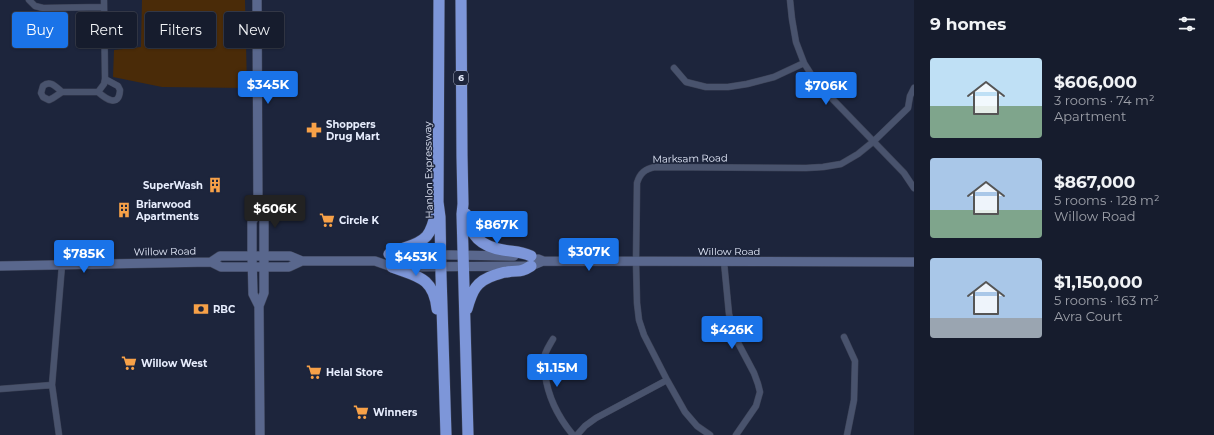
<!DOCTYPE html>
<meta charset="utf-8">
<style>
:root{--surface:#161c2d;--page:#232939;--text:#f1f3f6;--muted:#9ea1aa;--line:#353a49;--accent:#1a73e8}
body{margin:0;font-family:Montserrat,sans-serif;background:var(--page);color:var(--text);height:100vh;display:flex;flex-direction:column;font-size:15px;white-space:nowrap}
*{box-sizing:border-box;margin:0}
p{font-size:13px;color:var(--muted)}
.icon{flex:none;width:22px;height:22px;fill:none;stroke:currentColor;stroke-width:2;stroke-linecap:round;stroke-linejoin:round}
.map{position:relative;flex:1;overflow:hidden}
.side{display:flex;flex-direction:column;background:var(--surface);width:300px}
.side>*{flex:none}
.banner{position:absolute;left:12px;top:12px;width:380px;height:36px;display:flex;gap:8px}
.price{position:absolute;translate:-50% -34px;padding:0 9px;border-radius:4px;background:var(--accent);color:#fff;font-size:13px;line-height:26px;filter:drop-shadow(0 1px 2px #0008)}
.price::after{content:'';position:absolute;left:50%;top:24px;width:12px;height:9px;margin-left:-6px;background:inherit;clip-path:polygon(0 0,100% 0,50% 100%)}
.price.active{background:#222;color:#fff}
ul{padding:0;list-style:none}
li{display:flex;align-items:center;gap:12px;height:100px;padding:0 16px}
li span{display:grid;place-items:center;flex:none;width:112px;height:80px;border-radius:4px;color:#555}
li>.icon{margin-inline-start:auto}
span .icon{width:48px;height:48px;fill:#fffc;stroke-width:1}
li b{font-size:17px}
h2{display:flex;justify-content:space-between;align-items:center;height:48px;padding:0 16px;font-size:17px}
.chip{padding:0 14px;border-radius:4px;background:var(--surface);box-shadow:0 1px 3px #0004,0 0 0 1px var(--line);font-size:14px;line-height:36px}
.chip.active{background:var(--accent);color:#fff}
main{display:flex;flex:1;min-height:0}
.map>svg:first-child{display:block}
</style>
<main>
<div class="map">
<svg width="914" height="435" viewBox="0 0 914 435">
<rect width="100%" height="100%" fill="#1d253c"/>
<path fill="#4a2b08" d="M142,0h103l2,88 -85,-1 -49,-10 1,-27 27,-3z"/>
<g fill="none" stroke-linecap="round" stroke-linejoin="round">
<g stroke="#3d4357" stroke-width="7">
<path id="street" d="M29,0l6,6 8,2 61,-1
M790,0l2,19 4,23 8,21 12,19 88,91 10,15
M674,68l12,14 20,5h22l19,-3 27,-7 30,-14
M62,92c-7,-6 -12,-12 -19,-6l-2,7 2,4 6,3 4,-2 9,-6h36l6,-8 1,-5 -1,-79
M98,92c8,7 21,16 22,-2l-2,-4 -13,-7
M724,262l5,52 7,25 18,34 4,11 2,8 -4,14 -20,29
M844,337l11,24 -1,39 -7,35
M553,339c-4,7 -9,14 -10,23 0,4 1,8 2,12 3,23 13,43 28,61
M0,389l52,-4
M59,435l-7,-50 10,-120
M577,435l8,-9 11,-8 71,-38
M710,435l-13,-9 -12,-14 -18,-32 -23,-45 -5,-15 -2,-17 -1,-41 1,-79c3,-10 8,-14 18,-16l151,1 17,-1 18,-3 17,-10 16,-13 34,-33 2,-12 4,-8"/>
</g>
<g stroke="#3d4357" stroke-width="10">
<path id="secondary" d="M257,0l1,210 -6,12v34l1,38 6,12
M258,210l6,10v73l-5,13 1,129
M393,254l121,2
M538,259l5,2 371,1
M211,262l9,-6h70l12,5
M0,266l211,-4 10,5h68l13,-6h73l17,6 139,-1 12,-5"/>
</g>
<g stroke="#3d4357" stroke-width="12">
<path id="highway" d="M439,0l-1,202 2,15 1,58 5,160
M461,0l1,156 1,48 -1,10 6,221
M466,214c5,22 14,32 37,36 12,2 17,1 28,6
M389,254c5,-4 10,-4 15,-6 23,-7 27,-13 32,-36
M392,267c24,9 42,10 45,42
M467,309c5,-18 9,-28 28,-34 4,-1 8,-3 12,-3 12,-2 13,1 24,-6"/>
</g>
<use href="#street" stroke="#49536d" stroke-width="6"/>
<use href="#secondary" stroke="#59678d" stroke-width="9"/>
<use href="#highway" stroke="#7d96d9" stroke-width="11"/>
</g>
<defs>
<g id="pharmacy-bare" transform="scale(1.2)"><path d="M-2-6h4v4h4v4h-4v4h-4v-4h-4v-4h4Z" fill="#f7a148" stroke="#1d253c" stroke-width="2.5" paint-order="stroke"/></g>
<g id="building-bare" transform="scale(1.2)"><path d="M-4-6H4V6H1V3H-1V6H-4ZM-2.5-4.3h1.7v1.8h-1.7ZM.8-4.3h1.7v1.8H.8ZM-2.5-1h1.7V.8h-1.7ZM.8-1h1.7V.8H.8Z" fill="#f7a148" stroke="#1d253c" stroke-width="2.5" paint-order="stroke"/></g>
<g id="supermarket-bare" transform="scale(1.2)"><path d="M-6-5.5h2.5l.6 2H6L4.5 2H-2.5L-4.4-4H-6ZM-1.5 3.2a1.3 1.3 0 1 0 .1 0ZM3 3.2a1.3 1.3 0 1 0 .1 0Z" fill="#f7a148" stroke="#1d253c" stroke-width="2.5" paint-order="stroke"/></g>
<g id="bank-bare" transform="scale(1.2)"><path d="M-6-4H6V4H-6ZM0-2.3a2.3 2.3 0 1 0 0 4.6a2.3 2.3 0 1 0 0-4.6Z" fill="#f7a148" stroke="#1d253c" stroke-width="2.5" paint-order="stroke"/></g>
</defs>
<g fill-rule="evenodd">
<use href="#pharmacy-bare" x="314" y="130"/>
<use href="#building-bare" x="215" y="185"/>
<use href="#building-bare" x="124" y="210"/>
<use href="#supermarket-bare" x="327" y="220"/>
<use href="#bank-bare" x="201" y="309"/>
<use href="#supermarket-bare" x="129" y="363"/>
<use href="#supermarket-bare" x="314" y="372"/>
<use href="#supermarket-bare" x="361" y="412"/>
</g>
<g text-anchor="middle" stroke-width="3" stroke-linejoin="round" paint-order="stroke">
<rect fill="#1d253c" stroke="#aab1c3" stroke-width="1" x="454" y="71" width="14" height="14" rx="3"/>
<g font-size="9" font-weight="bold" fill="#e7edfd">
<text x="461" y="81">6</text>
</g>
<g font-size="10" font-weight="bold" fill="#e7edfd" stroke="#1d253c" text-anchor="start">
<text x="326" y="128">Shoppers<tspan x="326" dy="12">Drug Mart</tspan></text>
<text x="203" y="189" text-anchor="end">SuperWash</text>
<text x="136" y="208">Briarwood<tspan x="136" dy="12">Apartments</tspan></text>
<text x="339" y="224">Circle K</text>
<text x="213" y="313">RBC</text>
<text x="141" y="367">Willow West</text>
<text x="326" y="376">Helal Store</text>
<text x="373" y="416">Winners</text>
</g>
<g font-size="10" fill="#e7edfd" stroke="#1d253c">
<text transform="translate(690 158) rotate(-1)" y="4">Marksam Road</text>
<text transform="translate(428 170) rotate(-91)" y="4">Hanlon Expressway</text>
<text transform="translate(165 251) rotate(-1)" y="4">Willow Road</text>
<text x="729" y="255">Willow Road</text>
</g>
</g>
</svg>
<b class="price" style="left:268px;top:105px">$345K</b>
<b class="price" style="left:826px;top:106px">$706K</b>
<b class="price active" style="left:275px;top:229px">$606K</b>
<b class="price" style="left:497px;top:245px">$867K</b>
<b class="price" style="left:589px;top:272px">$307K</b>
<b class="price" style="left:84px;top:274px">$785K</b>
<b class="price" style="left:416px;top:277px">$453K</b>
<b class="price" style="left:732px;top:350px">$426K</b>
<b class="price" style="left:557px;top:388px">$1.15M</b>
<div class="banner">
<a class="chip active">Buy</a>
<a class="chip">Rent</a>
<a class="chip">Filters</a>
<a class="chip">New</a>
</div>
</div>
<section class="side">
<h2>9 homes<svg class="icon" aria-label="filters" viewBox="0 0 24 24"><path d="M4 7h16M4 17h16"/><circle cx="9" cy="7" r="2"/><circle cx="15" cy="17" r="2"/></svg></h2>
<ul>
<li><span style="background:linear-gradient(#bfe0f5 60%,#7fa58c 0)"><svg class="icon" aria-label="home" viewBox="0 0 24 24"><path d="M3 11l9-7 9 7M6 9v11h12V9"/></svg></span><div><b>$606,000</b><p>3 rooms · 74 m²</p><p>Apartment</p></div></li>
<li><span style="background:linear-gradient(#a9c7e8 65%,#7fa58c 0)"><svg class="icon" aria-label="home" viewBox="0 0 24 24"><path d="M3 11l9-7 9 7M6 9v11h12V9"/></svg></span><div><b>$867,000</b><p>5 rooms · 128 m²</p><p>Willow Road</p></div></li>
<li><span style="background:linear-gradient(#a9c7e8 75%,#9aa5b1 0)"><svg class="icon" aria-label="home" viewBox="0 0 24 24"><path d="M3 11l9-7 9 7M6 9v11h12V9"/></svg></span><div><b>$1,150,000</b><p>5 rooms · 163 m²</p><p>Avra Court</p></div></li>
</ul>
</section>
</main>
